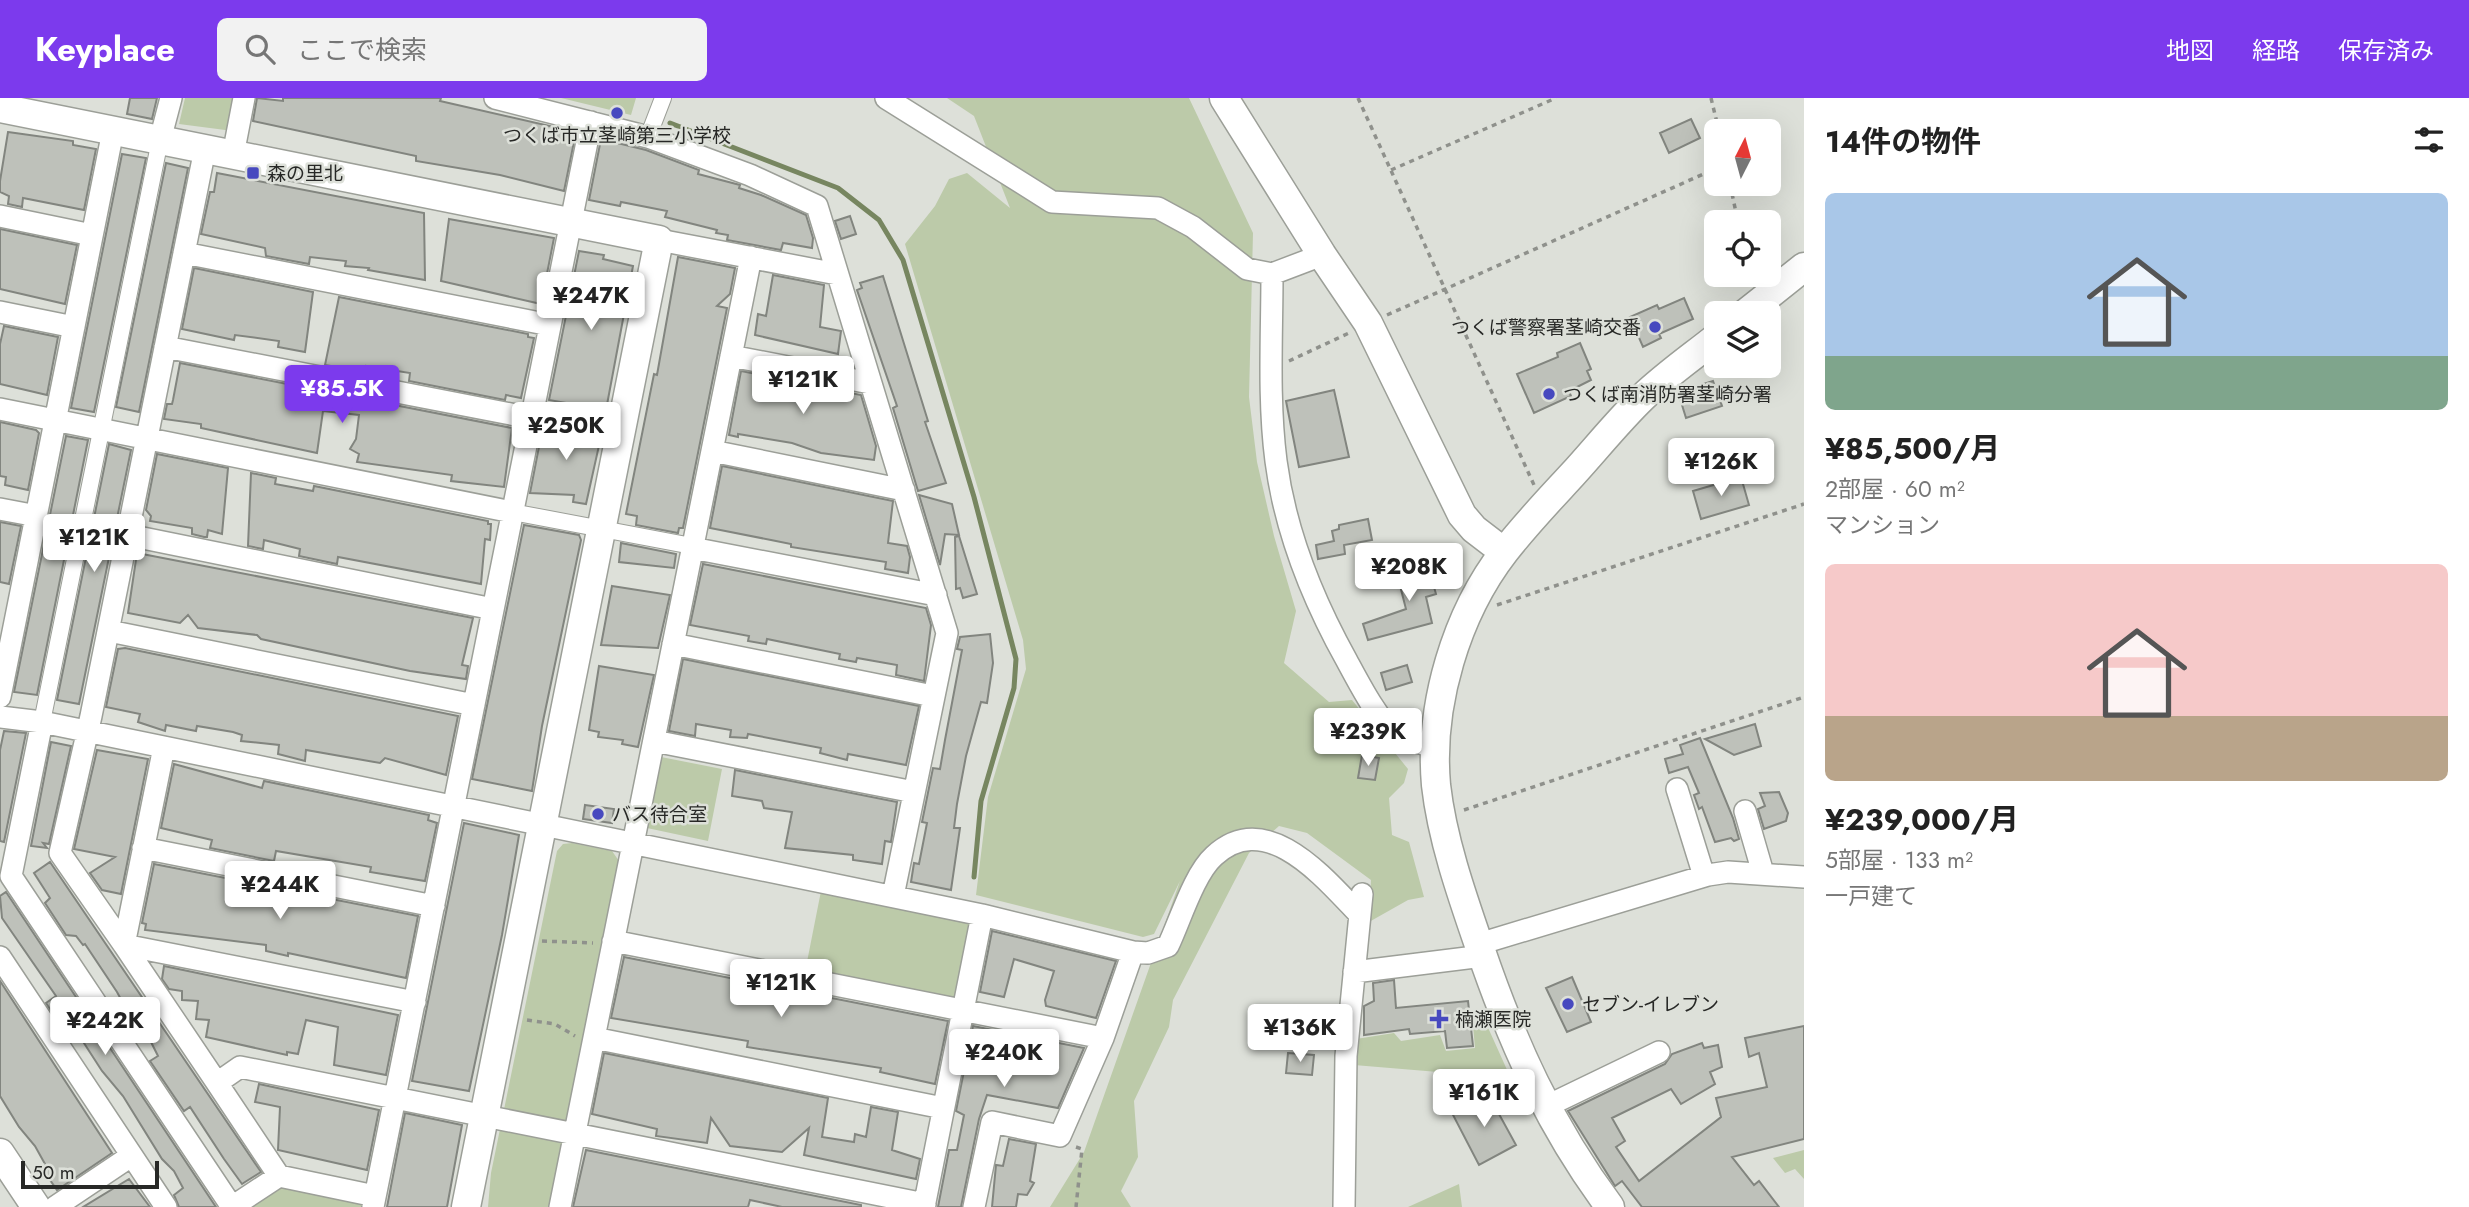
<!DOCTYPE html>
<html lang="ja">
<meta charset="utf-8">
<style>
:root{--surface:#fff;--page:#f2f2f2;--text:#222;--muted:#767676;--accent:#7c3aed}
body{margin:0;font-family:Jost,"Noto Sans JP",sans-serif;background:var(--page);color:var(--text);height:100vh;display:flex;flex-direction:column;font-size:26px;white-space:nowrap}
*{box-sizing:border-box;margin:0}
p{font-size:23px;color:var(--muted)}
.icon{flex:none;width:38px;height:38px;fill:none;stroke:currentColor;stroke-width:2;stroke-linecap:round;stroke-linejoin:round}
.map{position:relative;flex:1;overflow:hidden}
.sheet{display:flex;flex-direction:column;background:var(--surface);width:665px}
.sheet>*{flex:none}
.needle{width:46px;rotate:6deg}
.buttons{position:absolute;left:1704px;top:21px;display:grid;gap:14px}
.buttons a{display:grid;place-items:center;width:77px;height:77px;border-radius:10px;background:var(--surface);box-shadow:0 7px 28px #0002;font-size:35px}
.scale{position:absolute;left:21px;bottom:18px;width:138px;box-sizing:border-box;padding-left:7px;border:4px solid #272826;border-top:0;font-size:19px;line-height:24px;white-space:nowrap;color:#272826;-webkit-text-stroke:5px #dde0d9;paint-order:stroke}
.price{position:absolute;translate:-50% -60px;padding:0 16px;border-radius:7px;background:#fff;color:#222;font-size:23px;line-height:46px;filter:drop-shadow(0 2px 4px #0008)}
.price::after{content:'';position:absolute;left:50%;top:42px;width:21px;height:16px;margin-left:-10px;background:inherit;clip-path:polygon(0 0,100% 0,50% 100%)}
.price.current{background:var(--accent);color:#fff}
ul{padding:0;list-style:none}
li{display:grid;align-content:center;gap:14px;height:371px;padding:0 21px}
li span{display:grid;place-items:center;height:217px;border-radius:10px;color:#555}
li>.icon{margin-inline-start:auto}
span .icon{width:126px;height:126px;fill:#fffc;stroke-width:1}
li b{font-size:30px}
h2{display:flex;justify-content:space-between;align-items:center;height:84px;padding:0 21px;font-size:30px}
header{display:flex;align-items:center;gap:42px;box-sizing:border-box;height:98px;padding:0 35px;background:var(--accent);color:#fff}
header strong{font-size:33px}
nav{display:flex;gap:38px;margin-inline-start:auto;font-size:24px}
.search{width:490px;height:63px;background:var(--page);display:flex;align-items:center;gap:18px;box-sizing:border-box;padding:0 24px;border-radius:10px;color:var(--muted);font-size:26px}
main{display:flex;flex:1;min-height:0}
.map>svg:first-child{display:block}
</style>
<header>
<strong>Keyplace</strong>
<div class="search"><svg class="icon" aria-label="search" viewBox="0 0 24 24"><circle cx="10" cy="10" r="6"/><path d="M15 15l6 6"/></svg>ここで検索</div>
<nav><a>地図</a><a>経路</a><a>保存済み</a></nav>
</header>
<main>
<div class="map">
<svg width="1804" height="1109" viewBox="0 0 1804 1109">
<rect width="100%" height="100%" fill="#dde0d9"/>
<path fill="#bccaa9" d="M185,0h54l-6,33 -54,-7z
M561,0h75l-5,17z
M947,0h242l64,135 -4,164 8,65 17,74 22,75 -12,52 45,39 23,-2 56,69 -4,14 -15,15 3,37 17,7 15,55 -16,3 -39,22 2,-42 -64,-47 -28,-7 -30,27 -76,147 -4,27 -35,74 4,56 -17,34 10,16h-81l34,-55 96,-271 -26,53 -11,3 -167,-42 12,-98 38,-128 -3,-29 -118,-396 30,-38 14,-27 18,-6 43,35 -36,-92z
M661,659l61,12 -14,72 -61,-13z
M572,745l40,8 7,10 -69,346h-62l3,-34 66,-322 6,-7z
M821,793l146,30 5,7 -14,69 -6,4 -147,-29z
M1481,914l27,60 -10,5 -144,-12 2,-26 38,-6 7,8 39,-6 6,16 29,-3 -3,-34z
M1804,1052v29l-9,-10 -10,4 -12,-15z
M276,1086l84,18 3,5h-121z
M1459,1086l3,23h-54z"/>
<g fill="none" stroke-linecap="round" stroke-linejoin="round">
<path stroke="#778660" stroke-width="5" d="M670,25l168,65 41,32 24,40 71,237 42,162 -2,29 -33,113 -7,76"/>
</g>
<path fill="#bec1ba" stroke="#82857f" stroke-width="2" d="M130,0h27l-5,21 -25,-5z
M257,0l26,3v-3h158l-1,3 136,31 -12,59 -64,-16 -84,-14v-5l-163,-35z
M1691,21l9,19 -31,15 -9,-20z
M8,34l65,9v4l23,4 -12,61 -61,-12 -1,9 -14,-3 1,-8 -9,-4v-11z
M601,41l45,11 53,20 -1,4 42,11 -1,3 22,7 45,20 7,23 -1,10 -29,-5 -2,7 -54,-10 1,-5 -12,-2 1,-3 -52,-13 2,-6 -46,-9 -1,4 -31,-6z
M122,56l24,4 -52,254 -23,-4z
M166,65l22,5 -49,244 -23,-5z
M217,75l207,40 1,67 -57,-10 1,-2 -24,-2 1,-5 -36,-4 -1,7 -43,-8 -1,-8 -64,-14 9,-42h4z
M850,118l6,18 -15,5 -6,-18z
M449,121l105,19 -13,66 -100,-23z
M0,131l77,16 -12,59 -65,-15z
M579,153l25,4 -1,4 30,7 -27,144 -57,-10z
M678,159l57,11 -5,26 -13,12 10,2 -44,220h-4l-1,5 -42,-8 1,-9 -11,-2 28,-140 3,1z
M194,170l119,24 -8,60 -27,-5 1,-6 -44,-6 -1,5 -52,-11z
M773,177l51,10 -4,42 21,4 -3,23 -83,-19 3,-21 8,2z
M883,178l45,145 -3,1 21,61 -28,8 -25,-83 4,-2 -40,-116 5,-2 -2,-5z
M339,199l189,37v3l6,1 -13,60 -15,-3 -1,5 -96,-19 1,-8 -44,-7 -1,6 -40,-7z
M1684,200l9,21 -34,15 2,4 -18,9 -13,-30 27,-12 2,4z
M4,228l54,11 -11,58 -47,-11v-40z
M1580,245l11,26 -4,2 4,9 -22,11 2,5 -37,17 -17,-39 41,-17 -1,-4z
M180,265l332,65 -8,59 -53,-6 1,-6 -95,-13 2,-8 -9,-5 6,-10 3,-24 -36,-4 -6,42 -116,-25v-4l-37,-5 3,-15h5l1,-4z
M741,273l120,24 15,51 -2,14 -53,-7 -29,-10 -54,-9v3l-9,-2z
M1713,283l9,25 -36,12 -8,-26z
M1334,292l15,67 -50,10 -13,-66z
M0,324l36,8 3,3 -11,57 -23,-5 1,-8 -6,-1z
M543,328l59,6 -16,72 -13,-2 1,-7 -44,-2z
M66,338l22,4 -51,255 -23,-3z
M109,346l22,6 -52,254 -22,-4z
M157,356l71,14 -6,66 -14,-4 -1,7h-3l-12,-3v-6l-42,-7 1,-5 -5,-6z
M722,368l171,35 -5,42 19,3 3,11 -2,16 -23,-4 1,-7 -95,-15v-3l-20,-4 -61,-12z
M251,375l25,5 -1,6 38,7 1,-5 174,35v3h3l-1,16 -5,-1 -4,45 -143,-27 -1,7 -38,-8 1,-7 -36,-9 -1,9 -15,-3z
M1741,379l8,28 -48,14 -8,-28z
M919,397l33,9 7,31 -14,-1 -5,31z
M1368,421l4,21 -28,5 1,9 -27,5 -2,-14 18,-4 -2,-10 7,-2v-4z
M0,424l21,4 -12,58 -9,-2z
M524,427l55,10 2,5 -39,186 -10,65 -60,-12z
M959,438l18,58 -14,4 -3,-10 -4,1 -1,-52z
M621,445l55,11 -2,14 -55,-6z
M137,455l336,65 -11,47 6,1 -2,13 -56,-8 -149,-32 -4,-4 -59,-7 -10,-13 -8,8 -52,-10z
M1438,465l4,22 -8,2 2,7 -10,3 6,26 -64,17 -5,-16 43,-15 -9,-35z
M703,466l223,44 5,17 -7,56 -28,-6 1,-10 -40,-7 -1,4 -17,-3 1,-5 -73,-15 -1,5 -18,-3 1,-5 -59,-11z
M612,488l58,9 -12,53 -57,-3z
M990,536l3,29 -6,40 -6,-1 -15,54 -9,48 -3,24h6l-9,62 -40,-8 3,-19 5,1 8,-41 -5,-1 11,-54 7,1 5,-29 17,-90 -5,-1 3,-12z
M125,550l333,68 -12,59 -61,-17 -5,5 -74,-13 -1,11 -27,-7 1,-9 -38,-4 1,-6 -9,-3 -36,-6 -1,5 -30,-6 -1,6 -27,-9 2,-8 -34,-7 12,-58z
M683,561l236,47 -13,59 -58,-11 -1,6 -27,-7 1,-5 -73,-14 -1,4 -17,-1 1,-7 -35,-6 -1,12 -26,-5z
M1407,567l5,17 -26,8 -5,-17z
M599,568l55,9 -16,72 -16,-3 1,-4 -25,-3 1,-5 -10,-2z
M1755,626l6,22 -27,9 -29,-16z
M4,633l22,2 -22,109 -4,-1v-91z
M1700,640l33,80 6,21 -5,2 -3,-3 -16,4 -13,-35 -3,2 -5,-14 5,-2 -11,-26 -19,6 -4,-14 18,-5 -3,-9z
M51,644l20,4 -22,98 -6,-1 4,5 -16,-2z
M97,652l51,9 -27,135 -19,-4 -12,-17 25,-16 -41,-8z
M1362,657l17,3 -4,22 -17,-2z
M174,666l88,24 2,-7 165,34 -1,5 9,3 -12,58 -55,-9 1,-5 -95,-16 -2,10 -64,-13 2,-8 -51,-12z
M735,672l162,32 -6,40 -6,-1 -3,23 -29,-4v-5l-68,-7 7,-36 -28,-4 -2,-7 -30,-5z
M1779,694l9,21 -2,8 -22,8 -6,-20 7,-3 -5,-13z
M585,707l29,4 -2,14 -29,-4z
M464,725l55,12 -17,100 -33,156 -57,-10z
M50,764l211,310 -16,10 -3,2 -18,-25 -34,-52 -6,4 -34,-50 8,-5 -9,-18 -11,-16 -9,6 -13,-19 7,-6 -6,-11 -32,-48 -2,1 -7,-9 -10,-1 -21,-32 5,-5 -16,-25z
M154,766l264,52 -12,62 -118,-25v3l-22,-5v-6l-121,-15 1,-6 -4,-1z
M6,794l210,315h-37l-5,-12 9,-7 -9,-17 -12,-12 -39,-63 -21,-25 -40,-62 -8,6 -8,-12 10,-7 -54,-78 -2,-22z
M992,833l124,30 -20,57 -50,-12 -1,-6 9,-29 -40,-12 -10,38 -24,-5z
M624,859l324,64 -13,63 -55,-12 1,-4 -134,-21 1,-6 -137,-23z
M164,868l234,49 -12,60 -52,-10 4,-38 -32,-7 -8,34 -11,-2v3l-81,-18 3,-17 -13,-1 2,-18 -16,-1v-9l-13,-2 -7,-10z
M1572,879l19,45 -24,10 -21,-44z
M1394,882l2,28 72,-7 5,45 -26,2 -2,-17 -35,3 -1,-5 -45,6v-29l10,-5 -1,-18z
M0,883l112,172 -55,37 -16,-23 4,-3 -10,-18 -16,-19 -19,-31z
M973,928l111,22 -26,60 -71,-13 -8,24 -18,88h-23l11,-57h8l7,-35 -8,-4z
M1804,928v113l-72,18 22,28 5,-4 20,26h-137l-20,-26 -7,5 -47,-75 97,-47 7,-10 30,-11 2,5 14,-3 4,22 -12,5 5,12 -34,20 -10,-15 -59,29 13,23 -9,6 23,34 82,-64 -5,-19 51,-11 -8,-34 -10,4 -4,-19z
M604,955l224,45 -6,39 32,5 1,-8 11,3 5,-30 27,5 -6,38 28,9 -4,20 -112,-24 5,-27 -27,24 -52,-6 -19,-28 -4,25 -51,-7 1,-7 -65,-15z
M1288,955l26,2 -2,20 -26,-2z
M259,986l120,26 -12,60 -89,-20 2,-43 -25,-5z
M1488,996l28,51 -37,20 -27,-52z
M405,1015l57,12 -15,82h-60z
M1009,1041l27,5 -6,37 4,2 -7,12 -9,-1 -2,13h-24l4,-42 7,1z
M586,1052l275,55v2h-79l-32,-7 -2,7h-175z
M129,1081l21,28h-67z"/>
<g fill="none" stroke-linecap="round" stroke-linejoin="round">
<g stroke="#9c9f98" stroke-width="18">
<path id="pedestrian" d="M648,39l15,-39
M512,414l180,34
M42,624l118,-582"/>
</g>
<g stroke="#9c9f98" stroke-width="24">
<path id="minor" d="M495,0l153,39 102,38 67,31 130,427 -54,263
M886,0l166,104 106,6 35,19 54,42 25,5
M160,42l11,-42
M205,51l-114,567 -31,137 64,92 291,57
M233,57l11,-57
M0,118l92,19
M659,142l178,34
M184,155l366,72
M1322,157l-50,19c0,62 -4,125 4,187 9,69 37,139 71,200 14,26 29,55 50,76l38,10
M0,214l74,15
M165,249l366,71
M731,258l139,27
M0,311l512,103
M712,353l192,39
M0,411l37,7
M128,437l365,74
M692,450l244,47
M109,533l365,74
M673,546l260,52
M0,599l113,-566
M0,619l42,5 940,193 151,37 15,1 20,-7c12,-25 26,-72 46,-90 53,-49 111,23 146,59
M42,624l-31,154 221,331
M654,643l260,51
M164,649l-40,198 93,138 23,-16 685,137
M1677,691l27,87
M1745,713l18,62
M143,750l291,58
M613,843l490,97
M1479,846l229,-69 20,-3 76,5
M0,859l166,250
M1354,874l129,-16
M594,940l349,70
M217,985l62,93 96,20
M1545,1009l114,-55
M55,1109l76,-51
M232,1109l47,-31
M373,1109l218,-1085
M560,1109l191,-950
M924,1109l58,-292
M974,1109l18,-85 68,14 43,-98 30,-86
M1344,1109l2,-151 16,-162"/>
</g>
<g stroke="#9c9f98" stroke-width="31">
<path id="tertiary" d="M1224,0l98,157 46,68 94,192 12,14 30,23
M0,10l659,132 -193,967
M1746,215l58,-46
M0,1055l36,54
M1610,1109c-60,-80 -98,-165 -130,-259 -18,-52 -38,-109 -44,-163 -7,-80 20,-171 69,-234 21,-27 44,-51 67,-76 23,-25 46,-54 71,-78 23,-22 49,-40 74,-60"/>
</g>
<path stroke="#8f918c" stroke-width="3.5" stroke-dasharray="5 5" stroke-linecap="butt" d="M1358,0l176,387
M1711,0l8,33
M1391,72l165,-72
M1730,86l8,38
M1387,217l330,-147
M1289,263l60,-28
M1497,507l307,-101
M1464,712l340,-113
M542,843l51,2
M527,922l28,4 20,12
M1076,1049l6,2 -6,58"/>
<use href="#pedestrian" stroke="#fff" stroke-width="16"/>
<use href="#minor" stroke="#fff" stroke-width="21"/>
<use href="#tertiary" stroke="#fff" stroke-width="28"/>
</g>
<g fill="#4749bf" stroke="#dde0d9" stroke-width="2.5">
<circle cx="617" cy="15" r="7"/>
<rect x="246" y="68" width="14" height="14" rx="3.5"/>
<circle cx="1655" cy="229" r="7"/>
<circle cx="1549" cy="296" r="7"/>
<circle cx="598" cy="716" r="7"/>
<circle cx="1568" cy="906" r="7"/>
<path d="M1435.5 910.5h7v7h7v7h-7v7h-7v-7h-7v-7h7z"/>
</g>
<g text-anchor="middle" stroke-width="5" stroke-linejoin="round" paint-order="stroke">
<g font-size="19" fill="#272826" stroke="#dde0d9" text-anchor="start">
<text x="617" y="44" text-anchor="middle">つくば市立茎崎第三小学校</text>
<text x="267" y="82">森の里北</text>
<text x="1641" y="236" text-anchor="end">つくば警察署茎崎交番</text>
<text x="1563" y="303">つくば南消防署茎崎分署</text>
<text x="612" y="723">バス待合室</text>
<text x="1582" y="913">セブン-イレブン</text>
<text x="1455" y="928">楠瀬医院</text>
</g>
</g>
</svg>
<div class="buttons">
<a><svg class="needle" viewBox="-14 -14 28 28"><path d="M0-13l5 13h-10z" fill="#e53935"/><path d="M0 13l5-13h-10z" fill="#767676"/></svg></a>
<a><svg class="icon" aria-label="locate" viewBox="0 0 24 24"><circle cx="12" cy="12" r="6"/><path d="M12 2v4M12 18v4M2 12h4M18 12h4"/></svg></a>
<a><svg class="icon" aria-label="layers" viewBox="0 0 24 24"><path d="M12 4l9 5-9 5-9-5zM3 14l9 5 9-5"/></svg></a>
</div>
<div class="scale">50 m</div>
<b class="price" style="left:591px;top:234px">¥247K</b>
<b class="price" style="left:803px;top:318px">¥121K</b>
<b class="price current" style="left:342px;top:327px">¥85.5K</b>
<b class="price" style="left:566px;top:364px">¥250K</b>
<b class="price" style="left:1721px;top:400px">¥126K</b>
<b class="price" style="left:94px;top:476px">¥121K</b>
<b class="price" style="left:1409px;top:505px">¥208K</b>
<b class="price" style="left:1368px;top:670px">¥239K</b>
<b class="price" style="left:280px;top:823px">¥244K</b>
<b class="price" style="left:781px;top:921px">¥121K</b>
<b class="price" style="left:105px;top:959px">¥242K</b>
<b class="price" style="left:1300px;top:966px">¥136K</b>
<b class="price" style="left:1004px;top:991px">¥240K</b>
<b class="price" style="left:1484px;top:1031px">¥161K</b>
</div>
<section class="sheet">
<h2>14件の物件<svg class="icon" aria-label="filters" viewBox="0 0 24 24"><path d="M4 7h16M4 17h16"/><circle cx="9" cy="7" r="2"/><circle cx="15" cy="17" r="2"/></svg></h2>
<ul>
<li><span style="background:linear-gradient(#a9c7e8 75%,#7fa58c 0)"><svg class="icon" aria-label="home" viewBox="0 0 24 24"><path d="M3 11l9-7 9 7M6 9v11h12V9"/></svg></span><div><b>¥85,500/月</b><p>2部屋 · 60 m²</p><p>マンション</p></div></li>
<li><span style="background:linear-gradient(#f6c9c9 70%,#b9a48a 0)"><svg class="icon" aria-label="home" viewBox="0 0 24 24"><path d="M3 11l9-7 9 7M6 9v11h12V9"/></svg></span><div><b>¥239,000/月</b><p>5部屋 · 133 m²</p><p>一戸建て</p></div></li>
</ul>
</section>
</main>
